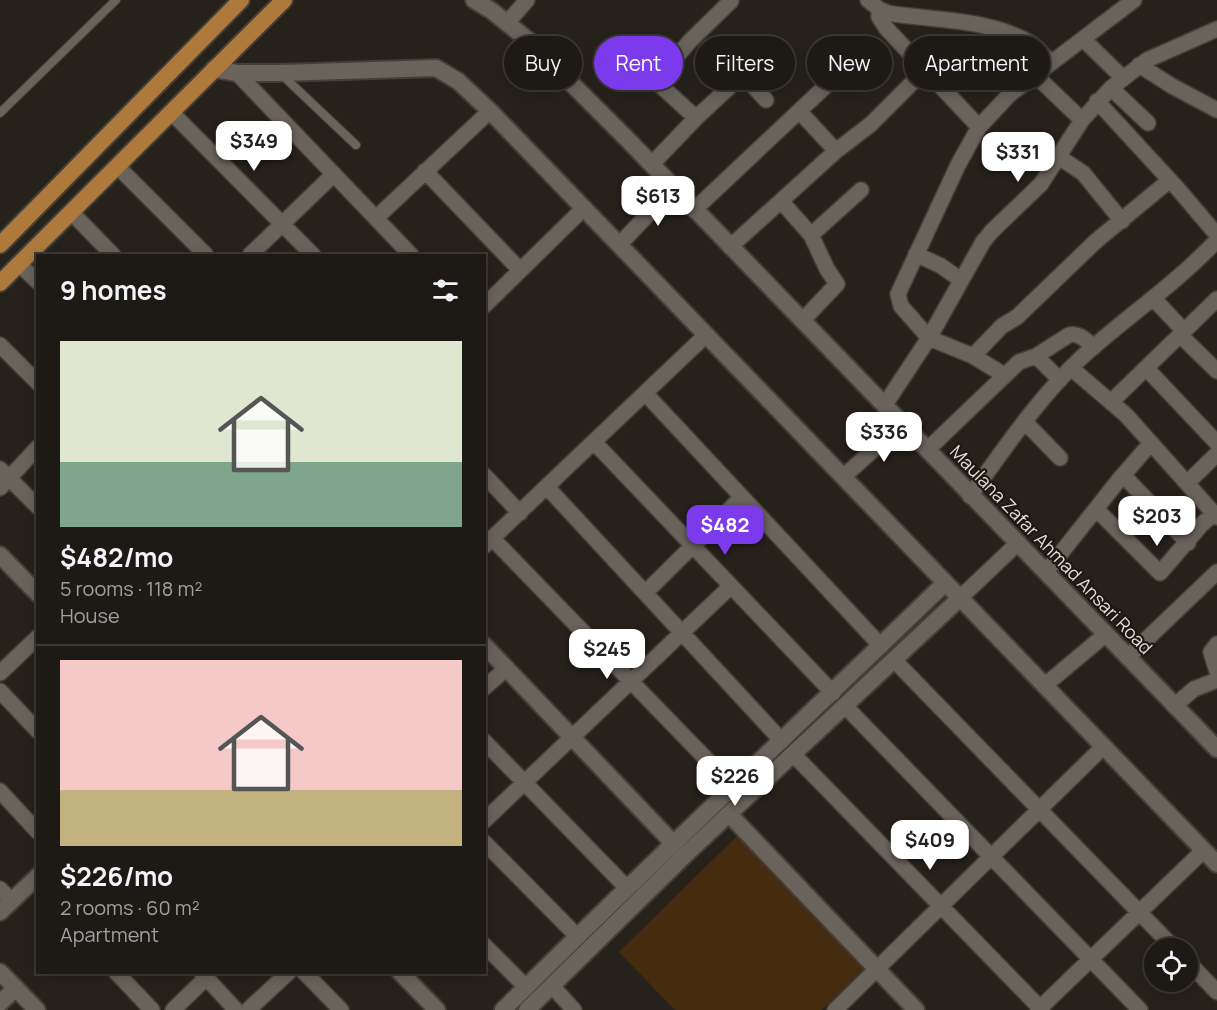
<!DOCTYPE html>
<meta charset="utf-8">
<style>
:root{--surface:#1d1914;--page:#25221d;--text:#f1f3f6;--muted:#a0a0a0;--line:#3b3834;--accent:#7c3aed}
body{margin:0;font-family:Manrope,sans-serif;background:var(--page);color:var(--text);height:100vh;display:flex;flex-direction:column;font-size:22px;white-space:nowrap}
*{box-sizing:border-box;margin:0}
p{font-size:20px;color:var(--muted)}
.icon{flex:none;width:33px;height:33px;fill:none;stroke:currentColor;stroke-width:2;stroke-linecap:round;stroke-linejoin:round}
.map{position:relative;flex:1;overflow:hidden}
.details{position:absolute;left:36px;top:254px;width:450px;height:720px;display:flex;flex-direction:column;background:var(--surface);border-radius:0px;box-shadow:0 3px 15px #0003,0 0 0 2px var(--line)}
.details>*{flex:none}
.banner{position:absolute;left:504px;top:36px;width:570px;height:54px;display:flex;gap:12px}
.fabs{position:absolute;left:1144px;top:938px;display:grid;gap:12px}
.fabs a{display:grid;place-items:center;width:54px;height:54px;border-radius:50%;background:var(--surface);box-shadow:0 3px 15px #0003,0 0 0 2px var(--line);font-size:30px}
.price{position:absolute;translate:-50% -51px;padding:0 14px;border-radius:12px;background:#fff;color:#222;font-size:20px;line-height:39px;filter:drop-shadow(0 2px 3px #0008)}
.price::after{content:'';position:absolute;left:50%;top:36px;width:18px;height:14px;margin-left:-9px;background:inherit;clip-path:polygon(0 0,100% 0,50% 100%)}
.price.active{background:var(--accent);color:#fff}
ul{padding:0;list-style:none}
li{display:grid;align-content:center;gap:12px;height:318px;padding:0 24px}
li+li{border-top:2px solid var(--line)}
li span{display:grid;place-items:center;height:186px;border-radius:0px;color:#555}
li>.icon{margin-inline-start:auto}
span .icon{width:108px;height:108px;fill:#fffc;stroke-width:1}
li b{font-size:26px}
h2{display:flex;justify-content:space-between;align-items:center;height:72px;padding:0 24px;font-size:26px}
.pill{padding:0 21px;border-radius:27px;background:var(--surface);box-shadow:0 3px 15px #0003,0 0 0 2px var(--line);font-size:21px;line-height:54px}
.pill.active{background:var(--accent);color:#fff}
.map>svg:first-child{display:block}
</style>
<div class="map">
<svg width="1217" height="1010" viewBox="0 0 1217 1010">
<rect width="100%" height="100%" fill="#27211b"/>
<path fill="#462c0e" d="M737,836l127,133 -42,41h-147l-56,-58z"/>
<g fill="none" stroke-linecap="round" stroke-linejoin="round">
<g stroke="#433e39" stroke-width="10">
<path id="service" d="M281,74l75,71
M0,113l116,-113"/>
</g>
<g stroke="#433e39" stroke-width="18">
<path id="minor" d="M868,0l11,9 9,4c47,8 101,5 144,31 7,5 13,13 19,19
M879,9v8l7,11 93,99
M507,23l20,-23
M1083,39l40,39
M1139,65l33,21 45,24
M237,73l174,182
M742,74l24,26
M1036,76l46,44
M1111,88l37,35
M1097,101l81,88 39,46
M171,112l142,143
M800,112l36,39
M696,118l-36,-33 -1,-8 31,-36 41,-40
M1059,157l24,16 39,48
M652,164l44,-46 70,-65
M117,166l89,89
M425,171l95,99
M781,201l30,34 16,34 10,15 -35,37
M694,210l136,-128
M71,212l42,43
M376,218l114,-107
M811,235l50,-45
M619,245l55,-58
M730,247l106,-96 35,-27 54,-54
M916,254l25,12 20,14
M250,255l84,-81
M19,264l19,18
M1154,299l30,32
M484,306l100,-98
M1180,335l37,36
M0,345l38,38
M973,356l29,-30 15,-9 79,-76 74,-61
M1036,356l24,24
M1071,368l55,47 91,102
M1146,368l71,75
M1004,375l-31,-19 -44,-18 -28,-32 -3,-12 60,-129 21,-38 30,-32 125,-95
M645,393l236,253
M1112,401l105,-102
M884,406l45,-68 54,-96 9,-11 49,-47 41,-64 29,-32 36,-28 70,-31
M1025,422l35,36
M594,442l239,251
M927,450l92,-88 17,-6 33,-21c10,-3 17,6 25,12
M0,469l38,38
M484,475l36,38
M1123,475l65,68
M843,477l59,-53
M1187,483l30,-29
M547,487l235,254
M0,488l38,-41
M970,496c35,-48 69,-99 112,-139 45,-41 93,-72 135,-117
M1096,509l64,64 42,-49 12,-10
M492,538l253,261
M484,546l222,-211
M1046,572l72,-91 33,-38
M645,593l97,-96
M960,598l58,-55
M1217,644l-6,8 6,20
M1128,657l89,-85
M894,660l280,288
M0,673l38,-36
M1044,686l62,-52
M484,688l23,-20
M0,691l38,40
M845,706l295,304
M1174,706l20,-17 23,-9
M484,741l143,147
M793,754l249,256
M0,791l38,41
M484,821l247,-235
M484,842l94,95
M0,889l12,12
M484,945l42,42
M1188,962l29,30
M116,972l36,38
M201,972l35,38
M304,972l37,38
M552,986l22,24
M173,1010l33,-32
M248,1010l41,-38
M835,1010l268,-263
M1038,1010l166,-160"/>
</g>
<g stroke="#433e39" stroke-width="20">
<path id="tertiary" d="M474,0l18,11 36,29 101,101 588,608
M214,69l23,4h43l156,-5 22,13 32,30 727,753
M0,555l38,39
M484,645l189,198
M729,814l187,196
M0,912l38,-36
M0,972l37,38
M400,972l37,38
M0,1003l16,-15
M503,1010c145,-145 295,-284 442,-427
M527,1010l158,-155 275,-257"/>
</g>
<g stroke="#433e39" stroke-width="20">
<path id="primary" d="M0,245l241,-245
M0,283l284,-283"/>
</g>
<use href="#service" stroke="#6a635c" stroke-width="8"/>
<use href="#minor" stroke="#6a635c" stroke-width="15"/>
<use href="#tertiary" stroke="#6a635c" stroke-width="16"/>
<use href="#primary" stroke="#ad7a3c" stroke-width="16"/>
</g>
<g text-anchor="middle" stroke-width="4.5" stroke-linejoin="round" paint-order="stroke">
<g font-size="18" fill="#e3dfdb" stroke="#1d1812">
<text transform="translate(1051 550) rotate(46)" y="6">Maulana Zafar Ahmad Ansari Road</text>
</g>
</g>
</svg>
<div class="fabs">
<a><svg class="icon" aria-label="locate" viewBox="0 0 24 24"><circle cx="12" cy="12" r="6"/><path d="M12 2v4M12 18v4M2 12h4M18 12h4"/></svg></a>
</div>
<b class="price" style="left:254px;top:172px">$349</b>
<b class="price" style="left:1018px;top:183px">$331</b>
<b class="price" style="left:658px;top:227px">$613</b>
<b class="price" style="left:884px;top:463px">$336</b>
<b class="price" style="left:1157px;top:547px">$203</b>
<b class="price active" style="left:725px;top:556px">$482</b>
<b class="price" style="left:607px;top:680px">$245</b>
<b class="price" style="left:735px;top:807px">$226</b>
<b class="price" style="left:930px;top:871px">$409</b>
<div class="banner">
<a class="pill">Buy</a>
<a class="pill active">Rent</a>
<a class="pill">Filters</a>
<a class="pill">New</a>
<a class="pill">Apartment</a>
</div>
<section class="details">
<h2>9 homes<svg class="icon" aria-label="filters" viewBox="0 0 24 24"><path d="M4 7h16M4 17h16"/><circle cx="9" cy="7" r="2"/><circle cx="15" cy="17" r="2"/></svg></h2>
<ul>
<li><span style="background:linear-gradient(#dfe7d0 65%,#7fa58c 0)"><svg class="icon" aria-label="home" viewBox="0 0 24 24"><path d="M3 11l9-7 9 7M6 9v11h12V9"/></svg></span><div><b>$482/mo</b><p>5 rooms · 118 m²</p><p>House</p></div></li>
<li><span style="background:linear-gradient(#f6c9c9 70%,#c2b280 0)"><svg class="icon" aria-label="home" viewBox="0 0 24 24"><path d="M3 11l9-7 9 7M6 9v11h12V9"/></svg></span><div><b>$226/mo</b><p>2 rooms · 60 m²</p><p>Apartment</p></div></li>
</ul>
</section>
</div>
